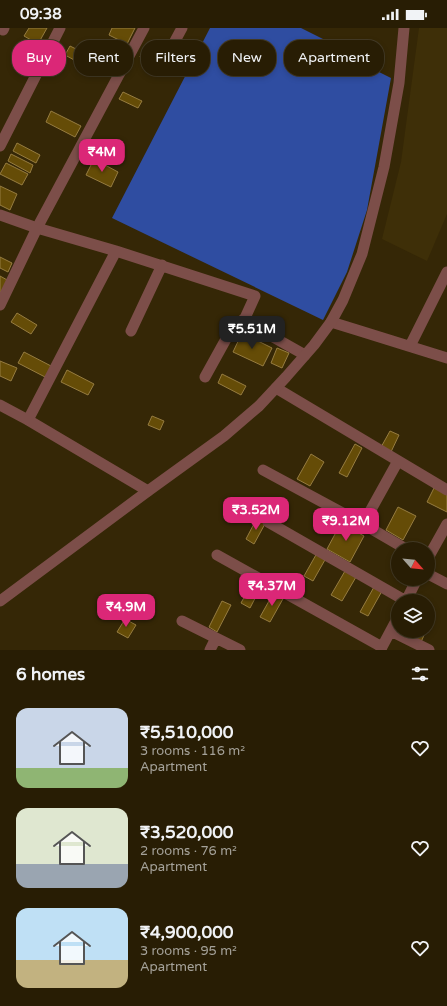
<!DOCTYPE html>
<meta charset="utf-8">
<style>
:root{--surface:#281d04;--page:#30260e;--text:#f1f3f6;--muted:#a5a29a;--line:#443b26;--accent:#db2777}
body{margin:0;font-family:"Varela Round",sans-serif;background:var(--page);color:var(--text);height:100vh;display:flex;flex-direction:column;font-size:15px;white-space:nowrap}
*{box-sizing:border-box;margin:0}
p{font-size:13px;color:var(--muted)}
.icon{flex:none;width:22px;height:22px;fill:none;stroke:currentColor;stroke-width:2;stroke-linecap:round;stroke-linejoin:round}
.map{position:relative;height:622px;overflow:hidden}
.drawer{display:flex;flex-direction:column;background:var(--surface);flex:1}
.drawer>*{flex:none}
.banner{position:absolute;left:12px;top:12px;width:423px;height:36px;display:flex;gap:8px}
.needle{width:26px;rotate:117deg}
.tools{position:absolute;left:391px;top:514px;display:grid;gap:8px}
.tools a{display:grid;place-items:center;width:44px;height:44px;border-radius:50%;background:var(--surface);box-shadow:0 2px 6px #0003,0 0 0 1px var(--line);font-size:20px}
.price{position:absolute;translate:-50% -34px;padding:0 9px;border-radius:8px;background:var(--accent);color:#fff;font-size:13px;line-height:26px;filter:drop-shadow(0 1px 2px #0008)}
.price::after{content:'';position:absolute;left:50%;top:24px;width:12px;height:9px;margin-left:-6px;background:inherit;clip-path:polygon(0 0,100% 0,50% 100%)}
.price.selected{background:#222;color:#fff}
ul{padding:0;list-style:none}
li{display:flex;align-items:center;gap:12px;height:100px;padding:0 16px}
li span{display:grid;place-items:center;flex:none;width:112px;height:80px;border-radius:12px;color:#555}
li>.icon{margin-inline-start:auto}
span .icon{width:48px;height:48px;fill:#fffc;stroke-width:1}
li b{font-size:17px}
h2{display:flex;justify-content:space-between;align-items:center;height:48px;padding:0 16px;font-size:17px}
.tag{padding:0 14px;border-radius:16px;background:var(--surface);box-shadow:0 2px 6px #0003,0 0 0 1px var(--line);font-size:14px;line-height:36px}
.tag.selected{background:var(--accent);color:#fff}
.status{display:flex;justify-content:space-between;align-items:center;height:28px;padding:0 20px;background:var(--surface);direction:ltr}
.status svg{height:11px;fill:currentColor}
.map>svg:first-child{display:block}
</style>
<div class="status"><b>09:38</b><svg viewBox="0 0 49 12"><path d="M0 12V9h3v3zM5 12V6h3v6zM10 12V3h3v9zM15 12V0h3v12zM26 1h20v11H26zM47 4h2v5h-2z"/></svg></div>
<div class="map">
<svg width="447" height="622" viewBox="0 0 447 622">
<rect width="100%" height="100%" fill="#352706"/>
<path fill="#3e2f08" d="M419,0h28v186l-20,47 -45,-22 19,-77z"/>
<path fill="#2f4da1" d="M210,0h91l40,20 -8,16 21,11 7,-12 30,15 -24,132 -20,62 -24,48 -211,-102z"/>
<path fill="#654c07" stroke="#967c40" d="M29,0h18l-9,16 -14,-8z
M112,0h23l-8,16 -18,-9z
M70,18l22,11 -5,10 -22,-12z
M20,21l20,9 -6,11 -19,-9z
M143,21l23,11 -4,7 -22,-10z
M123,64l19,9 -4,7 -19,-9z
M51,83l30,15 -6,11 -29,-15z
M17,115l23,12 -4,8 -23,-12z
M11,126l22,11 -3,8 -22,-12z
M94,131l24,13 -7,15 -25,-12z
M6,135l22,11 -6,11 -22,-11z
M0,158l17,8 -7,16 -10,-5z
M0,229l12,6 -4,9 -8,-4z
M0,248l9,5 -9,12z
M17,285l20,12 -6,9 -20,-12z
M242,305l30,15 -9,18 -30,-14z
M277,320l12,5 -7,15 -11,-5z
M24,324l29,15 -6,11 -29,-15z
M0,333l17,7 -6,13 -11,-5z
M67,342l27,14 -6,11 -27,-13z
M222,346l24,12 -5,9 -23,-12z
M152,388l12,5 -4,9 -12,-5z
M390,403l9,4 -9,19 -10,-5z
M355,416l7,4 -15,29 -8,-4z
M311,426l13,8 -14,24 -13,-7z
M434,460l13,6v18l-20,-10z
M398,479l18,9 -13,24 -17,-10z
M257,490l9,4 -12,22 -8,-5z
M341,495l23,13 -14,26 -23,-13z
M317,525l9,5 -13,23 -9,-5z
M345,543l11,6 -14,24 -11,-6z
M254,551l9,4 -13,25 -9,-5z
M374,559l8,4 -14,25 -8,-4z
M274,564l10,5 -14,25 -10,-5z
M222,573l9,4 -14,27 -8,-5z
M125,591l11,6 -8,13 -11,-6z
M406,603h20l-5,11 -17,-8z"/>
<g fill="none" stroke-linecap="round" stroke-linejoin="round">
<path stroke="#7c4e49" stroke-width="11" d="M3,2l1,-2
M168,26l14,-26
M0,118l60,-118
M0,187l37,13 79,23 139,45 -10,22 -14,12 -26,47
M0,277l37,-77 107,-200
M243,292l62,35
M331,294l26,8 90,28
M131,303l31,-66
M410,318l37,-74
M276,360l171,102
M0,377l28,15 120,71
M28,392l88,-169
M263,442l100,54 43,25
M268,494l138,79 11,-22
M363,496l35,-63
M217,527l165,92 -1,3
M428,530l19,-34
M428,546l19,10
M182,593l58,29
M391,603l38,19
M382,619l16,-30
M210,622l6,-12"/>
<path stroke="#7c4e49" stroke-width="11" d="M0,573l148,-110 76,-55 35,-30 27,-29 28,-32 17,-23 12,-22 19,-46 22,-87 15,-84 5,-55"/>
</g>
</svg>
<div class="tools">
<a><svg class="needle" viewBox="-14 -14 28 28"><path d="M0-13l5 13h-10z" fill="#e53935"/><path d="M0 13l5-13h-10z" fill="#a5a29a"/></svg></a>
<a><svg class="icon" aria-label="layers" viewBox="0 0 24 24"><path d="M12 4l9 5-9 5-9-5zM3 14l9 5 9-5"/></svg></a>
</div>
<b class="price" style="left:102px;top:145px">₹4M</b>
<b class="price selected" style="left:252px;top:322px">₹5.51M</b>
<b class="price" style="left:256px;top:503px">₹3.52M</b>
<b class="price" style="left:346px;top:514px">₹9.12M</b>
<b class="price" style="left:272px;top:579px">₹4.37M</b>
<b class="price" style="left:126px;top:600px">₹4.9M</b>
<div class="banner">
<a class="tag selected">Buy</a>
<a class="tag">Rent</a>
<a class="tag">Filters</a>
<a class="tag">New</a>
<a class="tag">Apartment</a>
</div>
</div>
<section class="drawer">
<h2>6 homes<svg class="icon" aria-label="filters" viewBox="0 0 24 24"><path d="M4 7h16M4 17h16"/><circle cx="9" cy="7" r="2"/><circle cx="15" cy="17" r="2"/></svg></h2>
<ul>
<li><span style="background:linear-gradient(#c9d6e8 75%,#8fb573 0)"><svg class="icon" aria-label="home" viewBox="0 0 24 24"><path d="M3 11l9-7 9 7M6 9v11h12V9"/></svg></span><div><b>₹5,510,000</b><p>3 rooms · 116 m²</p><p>Apartment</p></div><svg class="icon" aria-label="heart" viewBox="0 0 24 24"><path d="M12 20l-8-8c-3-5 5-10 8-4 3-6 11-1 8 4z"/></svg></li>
<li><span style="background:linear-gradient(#dfe7d0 70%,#9aa5b1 0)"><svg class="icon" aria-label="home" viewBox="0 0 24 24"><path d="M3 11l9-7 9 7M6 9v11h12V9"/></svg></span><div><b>₹3,520,000</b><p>2 rooms · 76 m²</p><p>Apartment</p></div><svg class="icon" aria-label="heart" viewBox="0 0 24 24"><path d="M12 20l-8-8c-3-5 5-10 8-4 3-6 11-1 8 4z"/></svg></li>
<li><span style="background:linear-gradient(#bfe0f5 65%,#c2b280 0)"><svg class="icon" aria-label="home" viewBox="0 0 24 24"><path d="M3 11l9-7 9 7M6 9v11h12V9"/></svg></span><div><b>₹4,900,000</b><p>3 rooms · 95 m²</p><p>Apartment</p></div><svg class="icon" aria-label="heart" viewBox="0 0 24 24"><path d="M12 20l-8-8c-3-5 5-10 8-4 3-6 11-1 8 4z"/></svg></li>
</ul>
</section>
